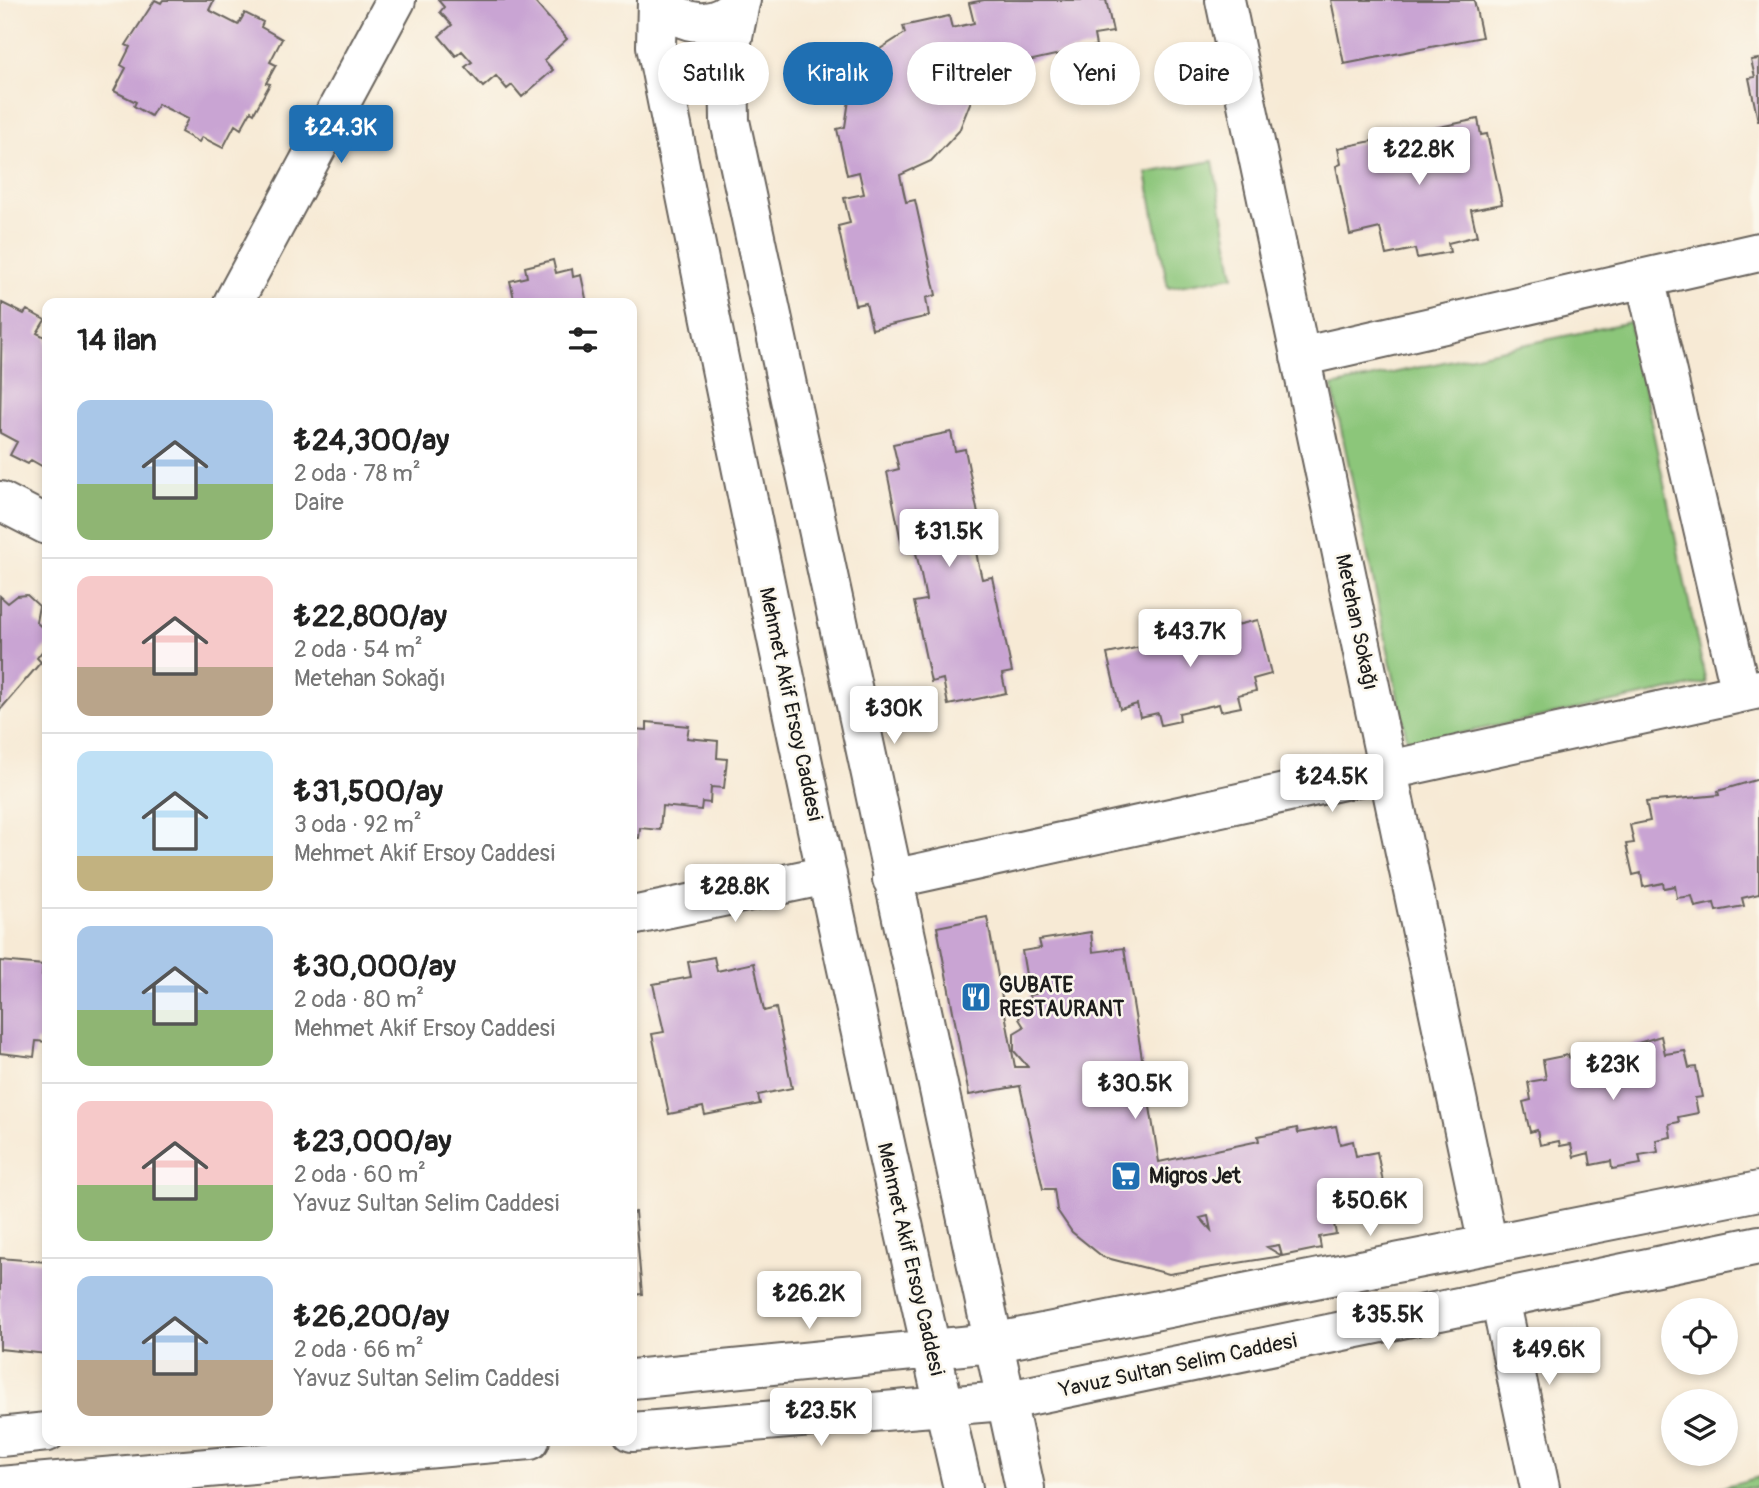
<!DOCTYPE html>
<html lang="tr">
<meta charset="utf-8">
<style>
:root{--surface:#fff;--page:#f2f2f2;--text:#222;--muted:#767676;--line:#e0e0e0;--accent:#1f6fb2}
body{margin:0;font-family:Pangolin,sans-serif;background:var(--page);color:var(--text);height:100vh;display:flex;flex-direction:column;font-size:26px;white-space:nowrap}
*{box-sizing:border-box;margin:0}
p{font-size:23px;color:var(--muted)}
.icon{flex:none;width:38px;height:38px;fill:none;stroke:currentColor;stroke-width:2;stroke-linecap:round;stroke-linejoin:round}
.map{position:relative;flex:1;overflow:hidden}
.panel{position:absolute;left:42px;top:298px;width:595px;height:1148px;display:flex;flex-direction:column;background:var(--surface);border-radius:14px;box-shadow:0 4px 10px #0003}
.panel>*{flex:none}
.banner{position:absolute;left:658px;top:42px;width:665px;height:63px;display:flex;gap:14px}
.tools{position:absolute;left:1661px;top:1298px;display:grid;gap:14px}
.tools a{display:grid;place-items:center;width:77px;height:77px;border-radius:50%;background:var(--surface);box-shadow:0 4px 10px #0003;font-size:35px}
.price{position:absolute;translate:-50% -60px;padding:0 16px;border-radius:7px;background:#fff;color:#222;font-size:23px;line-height:46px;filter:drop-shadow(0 2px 4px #0008)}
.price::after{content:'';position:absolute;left:50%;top:42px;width:21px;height:16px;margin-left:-10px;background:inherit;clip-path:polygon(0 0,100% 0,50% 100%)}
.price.on{background:var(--accent);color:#fff}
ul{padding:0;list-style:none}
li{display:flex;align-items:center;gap:21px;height:175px;padding:0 35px}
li+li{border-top:2px solid var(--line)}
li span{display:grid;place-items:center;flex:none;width:196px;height:140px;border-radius:14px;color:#555}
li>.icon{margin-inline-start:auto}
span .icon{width:84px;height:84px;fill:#fffc;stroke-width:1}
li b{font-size:30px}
h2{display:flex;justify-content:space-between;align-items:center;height:84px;padding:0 35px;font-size:30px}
.tag{padding:0 24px;border-radius:32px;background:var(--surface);box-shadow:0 4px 10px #0003;font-size:24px;line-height:63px}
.tag.on{background:var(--accent);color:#fff}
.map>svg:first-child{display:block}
</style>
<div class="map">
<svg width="1759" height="1488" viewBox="0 0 1759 1488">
<rect width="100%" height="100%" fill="#fbf7ec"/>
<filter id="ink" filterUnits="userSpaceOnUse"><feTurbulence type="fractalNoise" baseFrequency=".0143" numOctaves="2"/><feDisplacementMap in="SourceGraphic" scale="14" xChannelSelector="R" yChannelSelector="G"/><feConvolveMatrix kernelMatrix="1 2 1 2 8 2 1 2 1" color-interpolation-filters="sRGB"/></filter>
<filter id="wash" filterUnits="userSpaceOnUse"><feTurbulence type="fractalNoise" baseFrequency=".00686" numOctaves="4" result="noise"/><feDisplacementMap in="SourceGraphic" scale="28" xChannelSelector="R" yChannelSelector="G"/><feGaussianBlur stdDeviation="1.57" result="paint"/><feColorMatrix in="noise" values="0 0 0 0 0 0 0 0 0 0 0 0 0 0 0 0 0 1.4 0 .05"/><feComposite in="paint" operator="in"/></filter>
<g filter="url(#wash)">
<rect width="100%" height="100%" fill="#f7ead5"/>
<path fill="#8cc67a" stroke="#54714b" stroke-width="2" d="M1213,161l21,115 -66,12 -22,-115z
M1630,322l76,361 -298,61 -76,-358z
M1759,1477v11h-41z"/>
<g id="blocks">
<path fill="#c9a4d3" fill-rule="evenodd" d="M155,0l6,3 2,-3h51l-5,10 29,15 7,-12 18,9 -2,5 21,12 -12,23 6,3 -10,18 4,1 -16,29 -3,-2 -10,18 -6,-4 -12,23 -21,-11 -3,5 -18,-10 7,-13 -30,-15 -7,12 -17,-10 2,-4 -22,-11 12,-23 -5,-3 9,-18 -4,-2z
M438,0h95l34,39 -23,21 9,10 -31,27 -10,-12 -5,4 -11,-13 -13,11 -18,-20 7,-5 -10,-11 -6,5 -17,-20 13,-11 -12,-13 4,-5z
M984,0h122l7,32 -19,3 2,11 -95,21 -2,-9 -26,5 1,30 -15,38 -28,30 -31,14 6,27 9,-2 21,95 -10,3 3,18 -57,13 -6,-26 -11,2 -17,-79 12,-3 -6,-25 20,-4 -5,-22 -12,3 -10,-46 8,-2 4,-27 11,-28 20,-23 25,-16 -2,-7 46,-10 3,12 22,-5 -5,-20z
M1331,0h143l8,37 -138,27z
M1759,59v62h-1l-9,-43 6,-1 -4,-17z
M1478,119l3,16 6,-1 15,70 -31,6 6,26 -29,7 2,9 -33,6 -2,-9 -29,6 -6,-27 -30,7 -14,-69 5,-2 -3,-16z
M553,260l3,13 16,-4 1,8 8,-2 6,28h-72l-5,-22 17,-4 -2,-10z
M2,303l22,11 3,-4 18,10 -8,13 10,5v131l-16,-9 -3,4 -18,-9 7,-13 -17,-9z
M951,432l4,19 10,-2 19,95 -9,2 3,16 4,17 10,-2 20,95 -10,2 4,19 -58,12 -5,-26 -12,3 -17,-80 12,-2 -5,-26 -6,-25 -12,2 -16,-79 12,-3 -6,-25z
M27,595l12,11 -3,16 11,10v13l-10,13 4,4 -41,48v-114l8,7 9,-7z
M1212,618l3,12 43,-10 13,54 -18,5 3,12 -18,4 3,12 -20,4 -2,-7 -40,9 1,8 -19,4 -3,-12 -18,4 -3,-13 -17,5 -13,-55 43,-9 -3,-12 25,-6 1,4 15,-4 -1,-4z
M647,722l42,4 -2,12 31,3 -1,17 10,1 -3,29 -13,-1 -1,16 -8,-1 -1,8 -39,-4 -2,24 -20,-2 -1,10h-7v-109l15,1z
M1759,779v115l-17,4 2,8 -28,5 -2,-8 -19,4 -3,-11 -15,2 -2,-12 -11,2 -1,-5 -20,4 -2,-14 -8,2 -7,-31 8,-1 -4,-18 20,-4 -4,-19 73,-7 -1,-4z
M987,917l28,150h13l-14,-16v-18l10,-6 -5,-8 3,-8 9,-6 -2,-10 8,-1 -2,-14 -8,1 -5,-30 19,-3 -2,-8 52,-8 2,20 31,-4 35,214 100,-21 -1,-5 39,-8 1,5 38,-7 4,18 13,-3 3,15 21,-4 6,30 -8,1 4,24 -31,6 1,8 -15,3 2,10 -17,3 2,11 -39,8 -3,-11 -12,2 15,9 -113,18 -66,-17 -31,-25 -15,-22 -3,-21h-11l-23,-103 -51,9 -32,-168zM1208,1216l3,14 -11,-12z
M714,957l3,14 37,-8 10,48 12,-3 16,80 -34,7 2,9 -55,11 -2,-8 -34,7 -17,-80 12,-2 -11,-48 38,-7 -3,-15z
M0,961l43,4 -1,10 5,1v66l-11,-1 -2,16 -34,-4z
M1661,1036l4,18 20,-3 4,17 7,-1 6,30 -7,1 3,15 -20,4 1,5 -10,2 2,13 -15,3 2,12 -19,3 2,9 -29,5 -1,-8 -20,4 -2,-12 -15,4 -3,-13 -11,2 -1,-5 -19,4 -3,-15 -7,2 -7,-30 8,-2 -3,-18 18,-3 -3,-19 25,-5 1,3 22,-4 1,3z
M635,1212l7,82 -10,1v-82z
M0,1258l47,4v92l-47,-5z"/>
</g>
</g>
<g filter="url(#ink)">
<use href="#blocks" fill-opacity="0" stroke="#69645d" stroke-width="2"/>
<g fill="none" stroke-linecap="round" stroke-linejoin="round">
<g stroke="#69645d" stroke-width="42">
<path id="minor" d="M657,0l-1,46c96,482 196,963 307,1442
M660,0c21,28 60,31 81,0
M1225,0l263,1245
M740,3l-11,53 1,65 295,1367
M1645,278l96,415
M233,303l163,-303
M1300,357l459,-105
M0,501l47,24
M892,879l867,-190
M632,916l195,-41
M1500,1299l40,189
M632,1379l360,-36 767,-152
M632,1432l372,-31 755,-156
M0,1437l47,-5
M0,1486l530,-46"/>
</g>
<use href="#minor" stroke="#fff" stroke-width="38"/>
</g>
</g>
<defs>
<g id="restaurant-square" transform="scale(1.575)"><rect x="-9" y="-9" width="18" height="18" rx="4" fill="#1f6fb2" stroke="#fbf7ec"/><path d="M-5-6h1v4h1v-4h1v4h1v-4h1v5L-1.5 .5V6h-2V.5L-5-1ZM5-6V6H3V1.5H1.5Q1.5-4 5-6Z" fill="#fff"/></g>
<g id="supermarket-square" transform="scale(1.575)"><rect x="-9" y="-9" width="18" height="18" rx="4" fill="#1f6fb2" stroke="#fbf7ec"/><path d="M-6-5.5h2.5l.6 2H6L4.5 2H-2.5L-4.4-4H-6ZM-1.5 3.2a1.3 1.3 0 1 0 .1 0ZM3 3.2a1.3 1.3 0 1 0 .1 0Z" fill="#fff"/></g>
</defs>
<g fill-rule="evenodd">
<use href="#restaurant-square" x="976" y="997"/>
<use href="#supermarket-square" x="1126" y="1176"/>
</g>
<g text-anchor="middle" stroke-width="5" stroke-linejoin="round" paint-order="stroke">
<g font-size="21" fill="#1c1c1c" stroke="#fbf7ec">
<text transform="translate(1357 622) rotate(78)" y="7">Metehan Sokağı</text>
<text transform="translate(791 704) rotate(78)" y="7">Mehmet Akif Ersoy Caddesi</text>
<text transform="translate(911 1259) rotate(77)" y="7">Mehmet Akif Ersoy Caddesi</text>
<text transform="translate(1178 1365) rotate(-12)" y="7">Yavuz Sultan Selim Caddesi</text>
</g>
<g font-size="21" font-weight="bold" fill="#1c1c1c" stroke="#fbf7ec" text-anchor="start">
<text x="999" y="992">GUBATE<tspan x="999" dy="24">RESTAURANT</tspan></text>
<text x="1149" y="1183">Migros Jet</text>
</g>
</g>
</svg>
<div class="tools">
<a><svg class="icon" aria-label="locate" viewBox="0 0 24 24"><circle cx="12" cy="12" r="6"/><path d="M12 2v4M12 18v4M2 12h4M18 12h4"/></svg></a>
<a><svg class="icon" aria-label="layers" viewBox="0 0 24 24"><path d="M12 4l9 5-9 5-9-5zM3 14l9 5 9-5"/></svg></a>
</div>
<b class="price on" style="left:341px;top:165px">₺24.3K</b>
<b class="price" style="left:1419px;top:187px">₺22.8K</b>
<b class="price" style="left:949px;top:569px">₺31.5K</b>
<b class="price" style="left:1190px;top:669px">₺43.7K</b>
<b class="price" style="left:894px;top:746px">₺30K</b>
<b class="price" style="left:1332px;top:814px">₺24.5K</b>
<b class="price" style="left:735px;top:924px">₺28.8K</b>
<b class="price" style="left:1613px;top:1102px">₺23K</b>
<b class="price" style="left:1135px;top:1121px">₺30.5K</b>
<b class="price" style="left:1370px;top:1238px">₺50.6K</b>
<b class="price" style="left:809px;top:1331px">₺26.2K</b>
<b class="price" style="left:1388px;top:1352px">₺35.5K</b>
<b class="price" style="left:1549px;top:1387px">₺49.6K</b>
<b class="price" style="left:821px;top:1448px">₺23.5K</b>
<div class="banner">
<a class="tag">Satılık</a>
<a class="tag on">Kiralık</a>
<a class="tag">Filtreler</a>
<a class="tag">Yeni</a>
<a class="tag">Daire</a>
</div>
<section class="panel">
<h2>14 ilan<svg class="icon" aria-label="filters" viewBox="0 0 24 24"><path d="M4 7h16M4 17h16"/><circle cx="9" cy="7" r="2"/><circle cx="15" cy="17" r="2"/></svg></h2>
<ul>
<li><span style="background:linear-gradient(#a9c7e8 60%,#8fb573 0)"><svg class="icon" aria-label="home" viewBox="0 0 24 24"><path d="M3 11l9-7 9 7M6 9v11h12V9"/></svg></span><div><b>₺24,300/ay</b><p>2 oda · 78 m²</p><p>Daire</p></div></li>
<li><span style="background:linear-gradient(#f6c9c9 65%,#b9a48a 0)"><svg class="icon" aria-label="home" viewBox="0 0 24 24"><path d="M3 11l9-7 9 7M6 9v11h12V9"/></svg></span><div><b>₺22,800/ay</b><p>2 oda · 54 m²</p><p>Metehan Sokağı</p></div></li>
<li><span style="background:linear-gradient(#bfe0f5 75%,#c2b280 0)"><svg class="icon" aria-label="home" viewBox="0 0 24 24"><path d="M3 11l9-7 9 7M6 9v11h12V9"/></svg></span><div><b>₺31,500/ay</b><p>3 oda · 92 m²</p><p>Mehmet Akif Ersoy Caddesi</p></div></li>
<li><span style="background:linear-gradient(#a9c7e8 60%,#8fb573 0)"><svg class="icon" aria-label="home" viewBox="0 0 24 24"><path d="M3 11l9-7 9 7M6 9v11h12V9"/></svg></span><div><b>₺30,000/ay</b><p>2 oda · 80 m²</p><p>Mehmet Akif Ersoy Caddesi</p></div></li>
<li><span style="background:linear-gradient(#f6c9c9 60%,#8fb573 0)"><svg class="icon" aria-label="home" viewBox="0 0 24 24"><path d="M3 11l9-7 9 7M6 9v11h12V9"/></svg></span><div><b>₺23,000/ay</b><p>2 oda · 60 m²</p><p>Yavuz Sultan Selim Caddesi</p></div></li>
<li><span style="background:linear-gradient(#a9c7e8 60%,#b9a48a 0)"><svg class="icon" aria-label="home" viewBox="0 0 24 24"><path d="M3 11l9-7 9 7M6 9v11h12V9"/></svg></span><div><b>₺26,200/ay</b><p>2 oda · 66 m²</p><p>Yavuz Sultan Selim Caddesi</p></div></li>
</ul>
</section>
</div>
